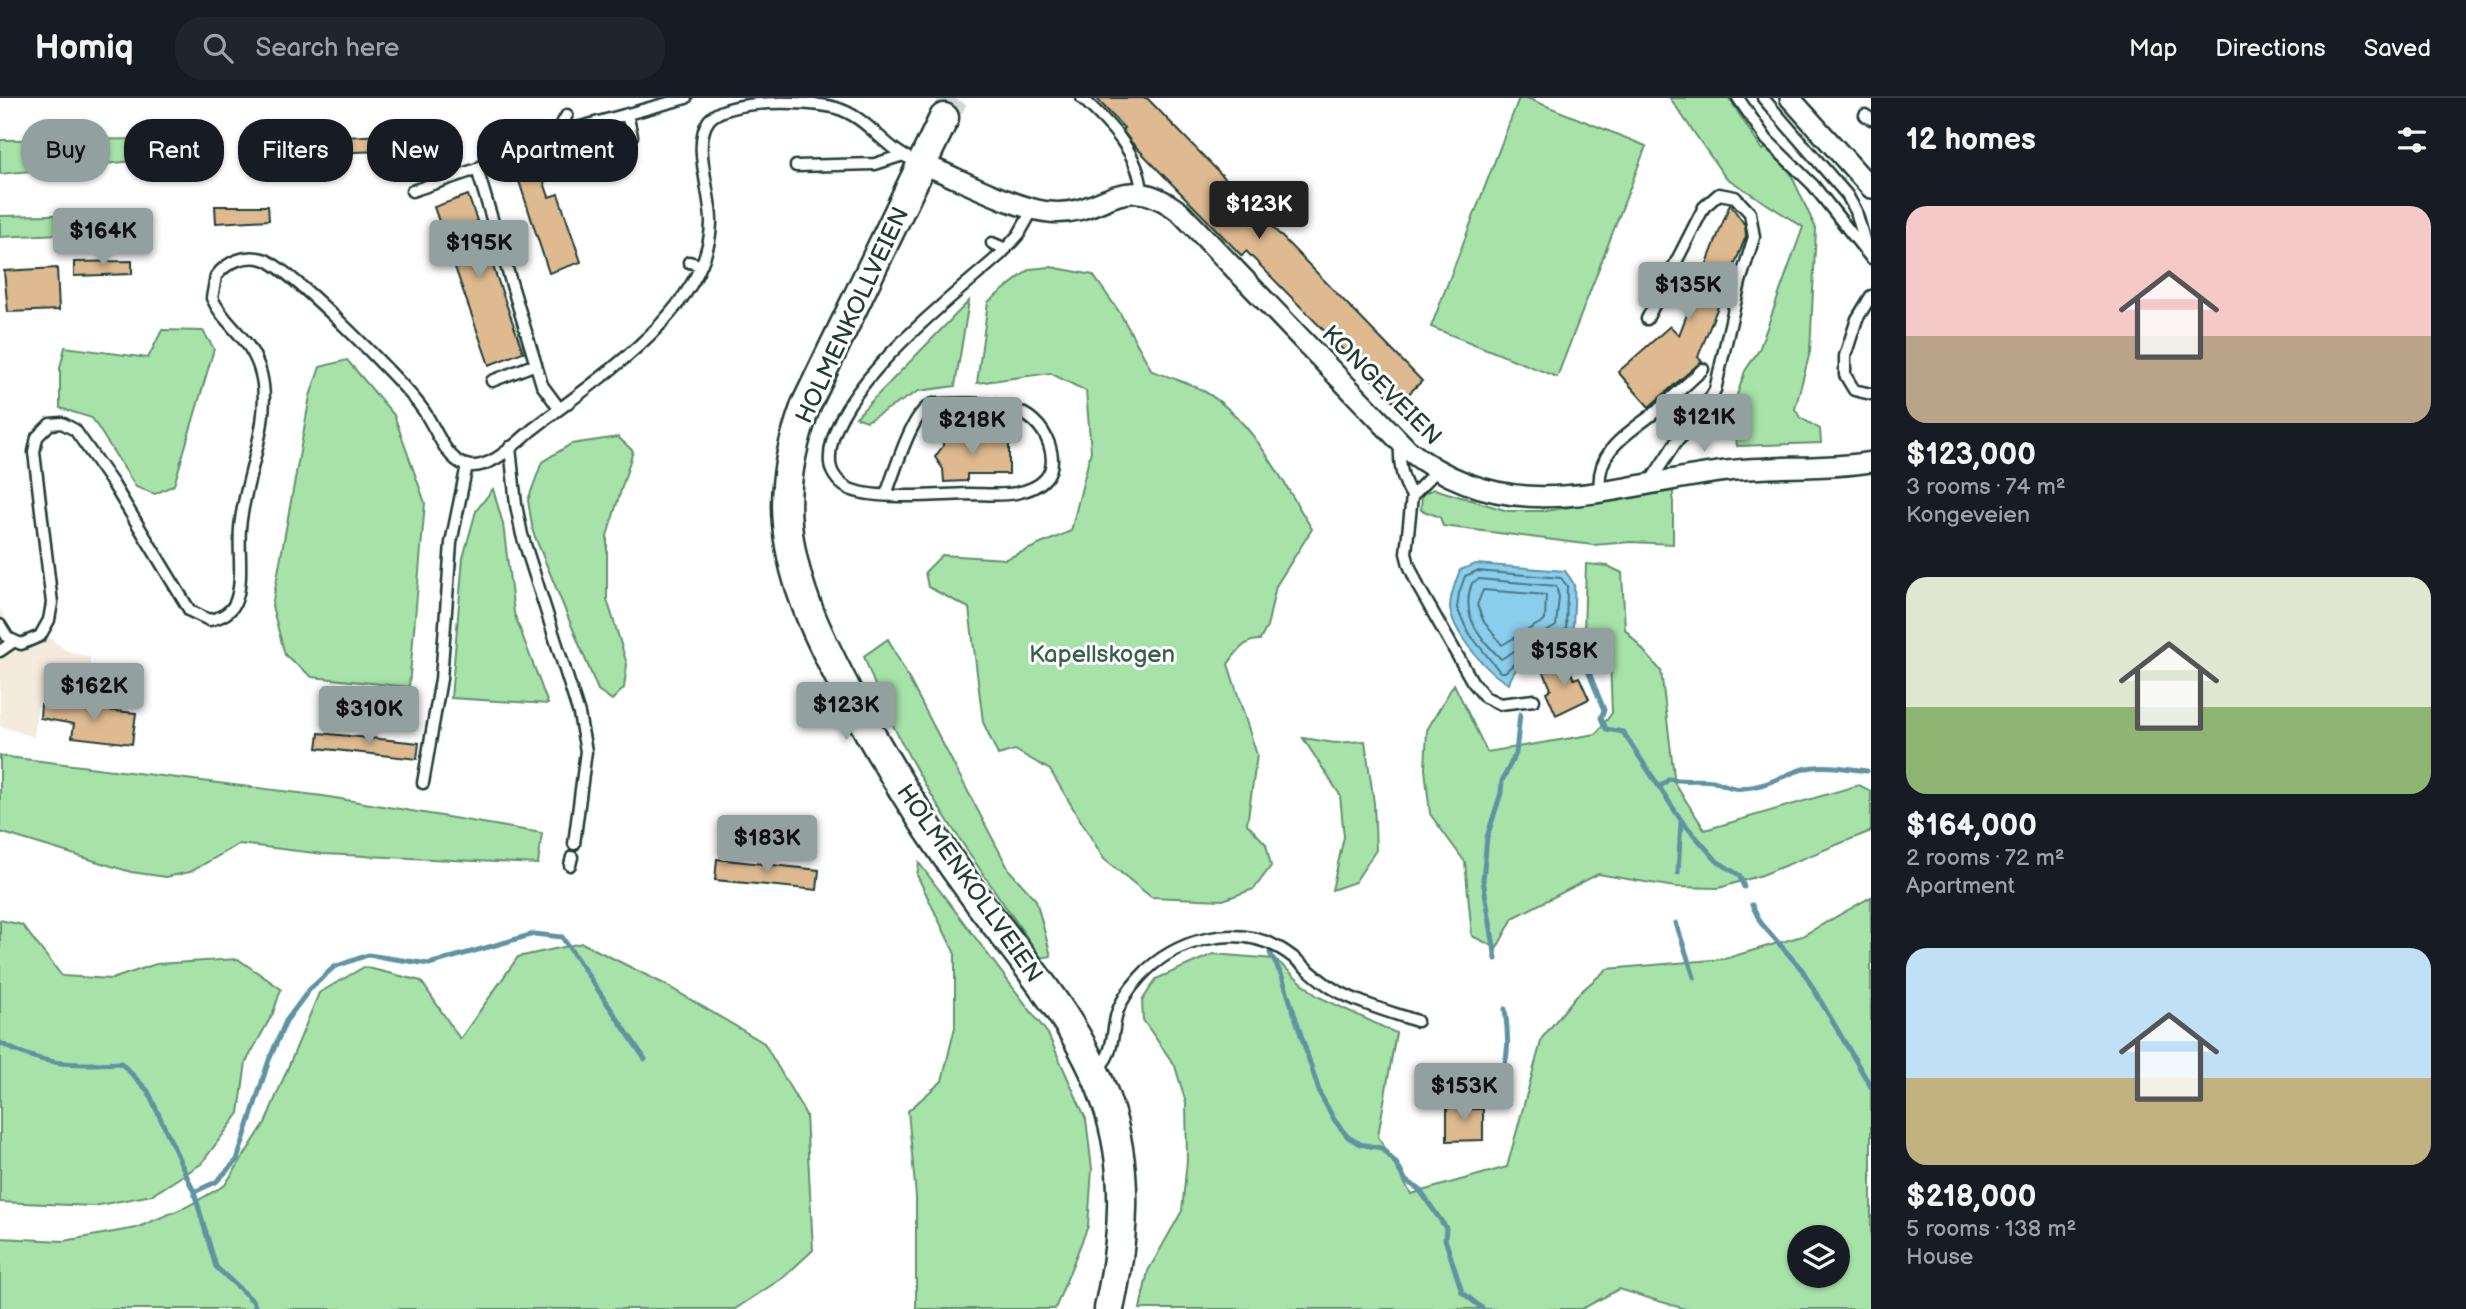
<!DOCTYPE html>
<meta charset="utf-8">
<style>
:root{--surface:#171b24;--page:#20242c;--text:#f1f3f6;--muted:#9ea1a6;--line:#363941;--accent:#92a19f}
body{margin:0;font-family:"Balsamiq Sans",sans-serif;background:var(--page);color:var(--text);height:100vh;display:flex;flex-direction:column;font-size:26px;white-space:nowrap}
*{box-sizing:border-box;margin:0}
p{font-size:23px;color:var(--muted)}
.icon{flex:none;width:38px;height:38px;fill:none;stroke:currentColor;stroke-width:2;stroke-linecap:round;stroke-linejoin:round}
.map{position:relative;flex:1;overflow:hidden}
.side{display:flex;flex-direction:column;background:var(--surface);width:595px}
.side>*{flex:none}
.top-card{position:absolute;left:21px;top:21px;width:665px;height:63px;display:flex;gap:14px}
.buttons{position:absolute;left:1787px;top:1127px;display:grid;gap:14px}
.buttons a{display:grid;place-items:center;width:63px;height:63px;border-radius:50%;background:var(--surface);box-shadow:0 2px 5px #0004;font-size:35px}
.price{position:absolute;translate:-50% -60px;padding:0 16px;border-radius:7px;background:var(--accent);color:#111;font-size:23px;line-height:46px;filter:drop-shadow(0 2px 4px #0008)}
.price::after{content:'';position:absolute;left:50%;top:42px;width:21px;height:16px;margin-left:-10px;background:inherit;clip-path:polygon(0 0,100% 0,50% 100%)}
.price.active{background:#222;color:#fff}
ul{padding:0;list-style:none}
li{display:grid;align-content:center;gap:14px;height:371px;padding:0 35px}
li span{display:grid;place-items:center;height:217px;border-radius:21px;color:#555}
li>.icon{margin-inline-start:auto}
span .icon{width:126px;height:126px;fill:#fffc;stroke-width:1}
li b{font-size:30px}
h2{display:flex;justify-content:space-between;align-items:center;height:84px;padding:0 35px;font-size:30px}
.chip{padding:0 24px;border-radius:28px;background:var(--surface);box-shadow:0 2px 5px #0004;font-size:24px;line-height:63px}
.chip.active{background:var(--accent);color:#111}
header{display:flex;align-items:center;gap:42px;box-sizing:border-box;height:98px;padding:0 35px;background:var(--surface);border-bottom:2px solid var(--line)}
header strong{font-size:33px}
nav{display:flex;gap:38px;margin-inline-start:auto;font-size:24px}
.search{width:490px;height:63px;background:var(--page);display:flex;align-items:center;gap:18px;box-sizing:border-box;padding:0 24px;border-radius:28px;color:var(--muted);font-size:26px}
main{display:flex;flex:1;min-height:0}
.map>svg:first-child{display:block}
</style>
<header>
<strong>Homiq</strong>
<div class="search"><svg class="icon" aria-label="search" viewBox="0 0 24 24"><circle cx="10" cy="10" r="6"/><path d="M15 15l6 6"/></svg>Search here</div>
<nav><a>Map</a><a>Directions</a><a>Saved</a></nav>
</header>
<main>
<div class="map">
<svg width="1871" height="1211" viewBox="0 0 1871 1211">
<rect width="100%" height="100%" fill="#fff"/>
<filter id="ink" filterUnits="userSpaceOnUse"><feTurbulence type="fractalNoise" baseFrequency=".0143" numOctaves="2"/><feDisplacementMap in="SourceGraphic" scale="14" xChannelSelector="R" yChannelSelector="G"/><feConvolveMatrix kernelMatrix="1 2 1 2 8 2 1 2 1" color-interpolation-filters="sRGB"/></filter>
<g filter="url(#ink)">
<path fill="#f5eade" d="M0,510l13,28 23,8 9,-10 22,17 23,6 -1,24 -31,-1 -20,24 -4,33 -34,-11z"/>
<path fill="#a7e3a9" stroke="#63906e" stroke-width="2" fill-rule="evenodd" d="M1519,0h8l119,48 -89,231 -126,-50z
M1670,0h59l33,52 4,-2 24,24 26,57 -6,123 -15,57 6,9 19,11 1,14 -84,3 -5,-36 13,-39 14,-21 44,-123 -78,-50z
M175,41l1,18 -176,17v-34z
M100,116l1,18 -101,5v-21z
M1051,169l42,8 27,38 32,58c15,5 31,10 46,17 54,27 83,92 114,141l-36,57 -9,41 -7,13c-15,-1 -24,13 -32,24l29,91 -10,69 19,20 5,22 -17,23 -31,11 -72,-3 -47,-38 -54,-89 -35,-20 -17,5 -15,-33 -14,-114 -41,-21 -3,-15 17,-17 64,4 65,-28 20,-80 -5,-60 -36,-18 -73,10 11,-81 42,-33z
M969,203l-14,85 -36,5 -52,30 -11,-4z
M162,232l41,1 11,18 -40,136 -19,9 -19,-7 -44,-69 -32,-10v-40l5,-21 83,11z
M347,262l47,55 31,88 -16,184 -97,-10 -27,-22 -13,-49 38,-210 10,-29z
M618,339l15,14 -26,85v63l20,65 -3,24 -12,12 -14,-10 -65,-158 -5,-32 14,-38 29,-18z
M493,391l10,35 11,89 34,91 -97,-6 12,-140 13,-47z
M1434,391l74,22h37l128,-20v53l-42,-2 -38,3 -150,-19 -3,-9 -19,-7 1,-16z
M1586,466l22,2 14,7 3,56 36,42 14,113 30,46 154,-45 12,6v40l-109,44 -43,13 -44,-1 -77,-13 -85,44 -16,30 -25,-12 -7,-74 -35,-48 -5,-45 2,-39 27,-46 33,68 109,-18 16,-21 -2,-53 -26,-26z
M888,541l121,231 27,30 15,56 -10,2c-65,-96 -139,-191 -177,-302z
M1303,640l32,5 30,-2 9,62 2,47 -21,32 -23,8 12,-53 -4,-42z
M0,658l323,40 219,37 -4,31 -215,-10 -84,-10 -49,28 -24,5 -35,-5 -131,-40z
M919,765l129,171 38,85 6,50 -4,57 -33,83h-139v-112l-8,-86 34,-30 13,-54v-73l-38,-79z
M1871,799v412h-186l-66,-20 -37,20h-442l8,-38 34,-60 5,-51 -1,-57 -11,-37 -32,-46 -1,-19 14,-22 57,-25 62,5 42,37 79,37 -18,103 33,58 96,-27 35,-129 34,-42 31,-27 117,-10 78,-23zM1838,1139v39h-39v-39z
M0,822l22,5 40,51 50,3 44,-15 82,-5 43,30 -8,24 -27,49 -7,51 -38,51 -49,31 -58,11 -94,-4z
M582,845l82,41 100,59 42,72 7,135 -29,27 -49,32h-735v-71l64,3 72,-13 50,-21 39,-22 40,-62 54,-130 45,-26 57,14 39,58 58,-82z"/>
<path fill="#8bcdec" stroke="#6093a2" stroke-width="2" d="M1476,466l89,7c3,4 7,9 9,14 1,5 -1,53 -3,56 -23,3 -56,19 -62,43 -22,-11 -57,-52 -59,-77 0,-13 6,-26 10,-37z"/>
<g fill="none" stroke-linecap="round" stroke-linejoin="round">
<path stroke="#4a777e" stroke-width="2" d="M1477,473l84,7 6,8 -1,48 -39,18 -22,20h-5l-32,-40 -11,-24 2,-15 6,-17z
M1479,481l77,7 3,11 -3,29 -55,33c-22,-22 -41,-44 -29,-76z
M1483,492l63,5 -1,25 -43,25 -18,-23 -7,-17z"/>
<path stroke="#6093a2" stroke-width="5" d="M1574,538l30,74 -3,8 5,11 17,3 58,88 36,41 22,14 5,12
M1660,689l9,-8c15,3 30,0 44,2 12,3 18,9 31,7 23,-1 42,-15 63,-20 20,-4 41,1 60,3
M1678,775l3,-52
M1752,807l9,18 42,48 68,116
M1676,825l18,54
M1270,855l12,23 38,118 15,27 13,16 12,7 21,4 15,15 10,18 13,8 27,39 -1,11 17,53 21,17
M1496,861l-13,-79 4,-43 14,-44 1,-12 14,-28 4,-39
M0,945c46,24 71,22 121,20l27,28 46,101 22,75 37,34 3,8
M1494,986c18,-19 14,-51 11,-75
M194,1094l22,-10 21,-22 32,-100 17,-39 23,-31 25,-23 34,-12 61,9 105,-30 28,3 83,122"/>
</g>
<path fill="#dfba90" stroke="#1f3d34" stroke-width="2" d="M1096,0h51l275,283 -25,24 -151,-154 -4,5 -109,-112 -11,-14 2,-2z
M386,37v16l-63,2 -1,-15z
M540,72l9,27 9,-3 23,68 -32,11 -31,-95z
M468,97l55,157 -34,13 -55,-158z
M1730,106l15,21 1,11 -48,121 4,4 -53,46 -31,-35 52,-46 9,9z
M215,108h53l1,14 -53,3z
M132,163v13l-58,2v-14z
M57,170l2,42 -51,2 -4,-41z
M943,335h24v6h42v35h-42v7l-23,1 -1,-13 -8,-12 8,-11z
M1565,562l9,19 5,-2 10,22 -33,16 -10,-23 5,-3 -8,-19z
M41,606l95,9 -4,31 -60,-7 2,-13 -34,-6z
M319,635l100,10 -2,16 -100,-11z
M717,761l102,11 -2,20 -102,-10z
M1465,1003v8h18v31l-36,1v-33h4v-6z"/>
<g fill="none" stroke-linecap="round" stroke-linejoin="round">
<path stroke="#d2d8d6" stroke-width="28" stroke-dasharray="28 14" stroke-linecap="butt" d="M944,20l10,-20"/>
<g stroke="#1f3d34" stroke-width="15">
<path id="service" d="M1082,0c28,26 57,55 60,94
M1738,0l29,42 46,45 58,73
M1763,0l84,97 9,16 11,39
M627,16l5,22
M1865,17l6,4
M556,36l11,-19
M796,68l79,-2 25,-8
M477,71l65,216 17,23
M412,93l65,-22 38,-24 171,-47
M992,145l14,6
M689,164l11,3
M1871,198l-14,23 -12,37v19l9,15 17,4
M1647,221l57,-112 15,-13 16,3 15,16 4,24 -14,45 -25,108 -21,35 -18,17 -26,40
M492,283l44,-17
M1400,345c-1,20 1,35 12,53
M510,349l6,58 6,30 57,179 7,37 -12,93
M1436,373l-24,25 -6,57 3,12 10,23 53,93 13,16 15,7 34,-4
M1600,392c-5,-41 30,-57 58,-80 15,-13 30,-27 45,-41
M886,396c9,-21 26,-86 48,-90 42,0 98,-8 115,40 4,12 5,25 -4,35 -7,8 -19,12 -29,14 -15,3 -32,1 -47,1 -31,1 -89,6 -117,-4 -11,-4 -21,-15 -22,-27 -6,-69 123,-166 171,-209l18,-20 14,-25
M0,527l8,13 13,6 19,-8 9,-16 3,-17 -18,-151 3,-15 13,-13 12,-1 13,7 38,54 77,127 19,9c11,-2 21,-6 26,-17 9,-21 3,-52 5,-75 4,-49 33,-107 21,-154 -9,-37 -36,-47 -49,-76l4,-22c11,-14 29,-22 47,-17 25,7 139,122 158,148 13,16 23,51 44,58 24,7 51,-22 68,-36 61,-48 176,-119 178,-206 1,-29 -20,-79 -2,-103 17,-22 101,-19 127,-12 35,10 50,45 83,54
M0,553l13,-9
M423,685l18,-104 10,-136 16,-78
M570,767l2,-8
M1095,972c20,-13 16,-36 22,-57 4,-13 14,-26 23,-36 34,-38 96,-54 141,-28 19,11 33,28 51,39 25,15 58,24 85,33"/>
</g>
<g stroke="#1f3d34" stroke-width="24">
<path id="minor" d="M1790,0l81,90
M923,66c33,13 92,45 126,48 57,6 71,-47 132,1l227,237c103,81 203,35 319,21 48,-6 97,-1 144,-9"/>
</g>
<g stroke="#1f3d34" stroke-width="33">
<path id="secondary" d="M944,20l-138,287c-14,38 -23,78 -19,119 6,65 35,120 65,177 38,71 82,140 130,205 46,61 99,121 124,195 24,69 18,138 3,208"/>
</g>
<use href="#service" stroke="#fff" stroke-width="10"/>
<use href="#minor" stroke="#fff" stroke-width="19"/>
<use href="#secondary" stroke="#fff" stroke-width="28"/>
</g>
</g>
<g text-anchor="middle" stroke-width="6" stroke-linejoin="round" paint-order="stroke">
<g font-size="24" fill="#1f3d34" stroke="#fff">
<text transform="translate(852 217) rotate(-65)" y="8">HOLMENKOLLVEIEN</text>
<text transform="translate(1382 287) rotate(45)" y="8">KONGEVEIEN</text>
<text transform="translate(970 785) rotate(55)" y="8">HOLMENKOLLVEIEN</text>
</g>
<g font-size="24" fill="#3a5e4b" stroke="#fff">
<text x="1102" y="564">Kapellskogen</text>
</g>
</g>
</svg>
<div class="buttons">
<a><svg class="icon" aria-label="layers" viewBox="0 0 24 24"><path d="M12 4l9 5-9 5-9-5zM3 14l9 5 9-5"/></svg></a>
</div>
<b class="price active" style="left:1259px;top:143px">$123K</b>
<b class="price" style="left:103px;top:170px">$164K</b>
<b class="price" style="left:479px;top:182px">$195K</b>
<b class="price" style="left:1688px;top:224px">$135K</b>
<b class="price" style="left:1704px;top:356px">$121K</b>
<b class="price" style="left:972px;top:359px">$218K</b>
<b class="price" style="left:1564px;top:590px">$158K</b>
<b class="price" style="left:94px;top:625px">$162K</b>
<b class="price" style="left:846px;top:644px">$123K</b>
<b class="price" style="left:369px;top:648px">$310K</b>
<b class="price" style="left:767px;top:777px">$183K</b>
<b class="price" style="left:1464px;top:1025px">$153K</b>
<div class="top-card">
<a class="chip active">Buy</a>
<a class="chip">Rent</a>
<a class="chip">Filters</a>
<a class="chip">New</a>
<a class="chip">Apartment</a>
</div>
</div>
<section class="side">
<h2>12 homes<svg class="icon" aria-label="filters" viewBox="0 0 24 24"><path d="M4 7h16M4 17h16"/><circle cx="9" cy="7" r="2"/><circle cx="15" cy="17" r="2"/></svg></h2>
<ul>
<li><span style="background:linear-gradient(#f6c9c9 60%,#b9a48a 0)"><svg class="icon" aria-label="home" viewBox="0 0 24 24"><path d="M3 11l9-7 9 7M6 9v11h12V9"/></svg></span><div><b>$123,000</b><p>3 rooms · 74 m²</p><p>Kongeveien</p></div></li>
<li><span style="background:linear-gradient(#dfe7d0 60%,#8fb573 0)"><svg class="icon" aria-label="home" viewBox="0 0 24 24"><path d="M3 11l9-7 9 7M6 9v11h12V9"/></svg></span><div><b>$164,000</b><p>2 rooms · 72 m²</p><p>Apartment</p></div></li>
<li><span style="background:linear-gradient(#bfe0f5 60%,#c2b280 0)"><svg class="icon" aria-label="home" viewBox="0 0 24 24"><path d="M3 11l9-7 9 7M6 9v11h12V9"/></svg></span><div><b>$218,000</b><p>5 rooms · 138 m²</p><p>House</p></div></li>
</ul>
</section>
</main>
